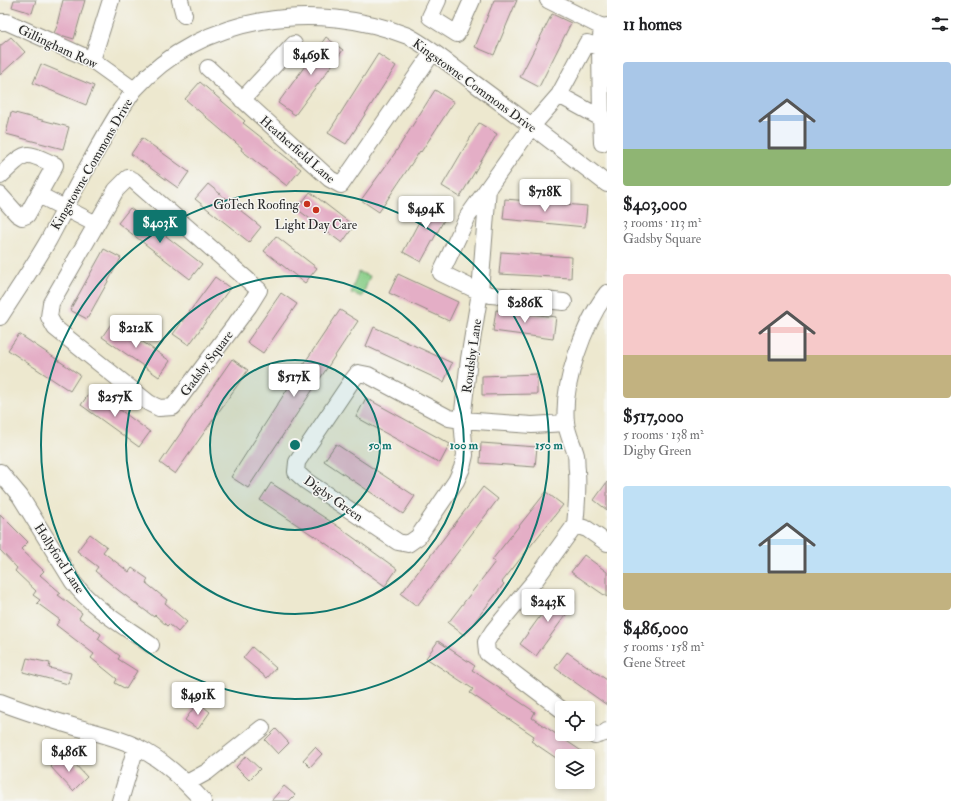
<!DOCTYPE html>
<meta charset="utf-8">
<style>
:root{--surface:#fff;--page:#f2f2f2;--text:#202124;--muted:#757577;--accent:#0f766e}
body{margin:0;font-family:"IM FELL Double Pica",serif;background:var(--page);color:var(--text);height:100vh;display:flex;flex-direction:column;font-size:15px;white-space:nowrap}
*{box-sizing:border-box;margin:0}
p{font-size:13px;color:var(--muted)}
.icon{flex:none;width:22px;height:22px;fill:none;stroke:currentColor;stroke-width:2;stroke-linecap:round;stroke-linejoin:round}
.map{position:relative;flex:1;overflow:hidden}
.drawer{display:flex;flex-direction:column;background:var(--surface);width:360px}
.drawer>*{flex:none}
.controls{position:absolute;left:555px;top:701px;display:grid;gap:8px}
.controls a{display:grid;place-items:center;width:40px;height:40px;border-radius:4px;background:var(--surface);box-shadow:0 2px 6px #0003;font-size:20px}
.price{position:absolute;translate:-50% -34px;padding:0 9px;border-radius:4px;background:#fff;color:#222;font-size:13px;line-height:26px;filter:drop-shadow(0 1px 2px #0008)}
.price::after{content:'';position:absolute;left:50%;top:24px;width:12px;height:9px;margin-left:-6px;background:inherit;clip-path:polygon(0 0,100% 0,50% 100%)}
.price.selected{background:var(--accent);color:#fff}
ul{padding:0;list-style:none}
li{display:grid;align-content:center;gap:8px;height:212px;padding:0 16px}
li span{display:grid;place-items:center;height:124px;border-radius:4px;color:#555}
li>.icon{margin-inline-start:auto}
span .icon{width:72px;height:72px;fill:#fffc;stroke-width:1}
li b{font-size:17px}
h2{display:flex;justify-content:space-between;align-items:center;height:48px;padding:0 16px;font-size:17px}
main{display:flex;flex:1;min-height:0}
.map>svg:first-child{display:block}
</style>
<main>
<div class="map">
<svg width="607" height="801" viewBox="0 0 607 801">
<rect width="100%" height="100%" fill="#f6f6f2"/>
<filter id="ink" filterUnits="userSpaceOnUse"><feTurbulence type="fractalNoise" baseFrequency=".025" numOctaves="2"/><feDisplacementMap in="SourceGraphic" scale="8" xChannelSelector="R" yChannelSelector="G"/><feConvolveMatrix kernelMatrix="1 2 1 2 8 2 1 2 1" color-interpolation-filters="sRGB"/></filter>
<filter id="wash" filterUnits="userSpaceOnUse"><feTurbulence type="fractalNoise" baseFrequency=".012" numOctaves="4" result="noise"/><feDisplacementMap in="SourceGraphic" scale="16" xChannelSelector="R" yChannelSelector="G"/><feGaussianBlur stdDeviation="0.9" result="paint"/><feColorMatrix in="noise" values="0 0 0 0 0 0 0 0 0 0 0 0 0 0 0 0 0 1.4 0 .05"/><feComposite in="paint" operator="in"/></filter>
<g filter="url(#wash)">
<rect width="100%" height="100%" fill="#ede8cf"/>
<path fill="#88cd87" stroke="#5a7c59" d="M358,272l12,4 -8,21 -11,-4z"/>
<g id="blocks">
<path fill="#e4aec6" d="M14,0h22l-4,13 -20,-6z
M63,0h22l-11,39 -20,-6 5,-11 -2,2z
M494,0h23l-23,55 -19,-8z
M552,14l19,9 -32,64 -19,-10z
M11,37l14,15 -25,23v-29z
M326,37l17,13 -48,65 -17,-12z
M378,54l18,12 -50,78 -18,-11z
M41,64l53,22 -8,19 -53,-22z
M200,82l45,39 -2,2 58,46 -14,17 -46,-36 1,-2 -57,-49z
M435,90l19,12 -33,50 -1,-1 -41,61 -18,-12 34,-47z
M11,112l58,15 -6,22 -57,-15z
M479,123l18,11 -37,63 -18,-11z
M142,138l47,34 -11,16 -47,-34z
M208,184l53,43 -12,15 -54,-43z
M310,192l44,34 -12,17 -45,-34z
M431,199l19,10 -29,53 -18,-10z
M505,199l82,7 -2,21 -82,-8z
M130,208l72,56 -12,15 -72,-56z
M276,236l41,32 -12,15 -41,-32z
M104,249l17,9 -34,61 -17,-9z
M501,252l71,5 -1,21 -72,-4z
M398,274l60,28 -9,19 -60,-28z
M215,277l15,11 -41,57 -16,-11z
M281,293l16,11 -34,49 -16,-11z
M340,310l18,11 -110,167 -17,-11 66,-103z
M496,310l60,7 -3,22 -60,-8z
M113,321l57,40 -11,16 -57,-40z
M374,327l78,36 -8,19 -78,-36z
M19,334l61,41 -10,16 -62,-41z
M232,359l16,11 -73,104 -15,-11z
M537,374v20l-55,1v-19z
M92,389l58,43 -11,15 -58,-42z
M366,398l84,46 -10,19 -84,-46z
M481,443l56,4 -2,20 -55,-4z
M336,444l79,52 -12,18 -79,-53z
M607,482v28l-13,-10z
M271,483l65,42 61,44 -12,17 -71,-51v1l-54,-36z
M483,487l15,12 -81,107 -16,-12z
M546,492l17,13 -61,77 2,2 -40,51 -16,-12 47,-61 -3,-2z
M0,514l28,28 -7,7 23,22 -4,4 21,18 -3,2 24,18 -3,5 22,16 -3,5 22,17 -2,3 19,12 -11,18 -11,-6 2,-4 -26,-21 3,-4 -38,-29 4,-5 -23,-17 3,-3 -7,-5 3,-4 -21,-20 2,-3 -17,-18z
M90,534l17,13 -4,5 26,20 3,-4 16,11 -2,4 21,17 -2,3 22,19 -9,10 -9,-8 -2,2 -12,-11 -1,2 -36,-27 -23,-19 3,-4 -21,-16z
M584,555l23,17v25l-36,-25z
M559,590l16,12 -39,54 -16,-12z
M438,641l37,25 -3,4 63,42 -3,6 57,38h-27v6l-31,-21 3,-5 -64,-43 3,-4 -47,-31z
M252,647l24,21 -9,10 -24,-20z
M567,652l40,28v25l-52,-37z
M27,658l23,5 -1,5 22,5 -3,11 -45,-12z
M198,702l12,10 -12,17 -13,-9z
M276,729l13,14 -11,11 -13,-14z
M315,747l7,7 -12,13 -7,-7z
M61,756l8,9 4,-3 14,15 -14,14 -23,-25z
M246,756l14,13 -11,11 -13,-13z
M284,786l11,9 -6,6h-18z"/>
</g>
</g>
<g filter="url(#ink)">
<use href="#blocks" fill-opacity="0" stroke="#8c8a7d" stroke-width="1"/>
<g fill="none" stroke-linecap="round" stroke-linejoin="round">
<g stroke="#8c8a7d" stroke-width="18">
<path id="minor" d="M180,0l4,15
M438,0l-8,17 27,17 15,-34
M548,0l54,27 5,-1
M0,22h7l85,38 42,30
M92,60l19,-60
M208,68l122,111 11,6 92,-133
M559,95l28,-52 13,4
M242,100l52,-56
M601,118l-1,-71 2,-20
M0,176c6,-5 20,-21 28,-21 8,0 19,7 27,10l-28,50 -5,2 -5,-3 -17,-19
M128,178l5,2 126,110 -10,16 -76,101 -14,1 -10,-5 -94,-75 -6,-11 2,-14 65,-113z
M488,188l-20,28 -27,57 39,19 11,3 73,7
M39,195l57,29
M0,317c16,-25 33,-50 48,-76 11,-20 21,-41 32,-61 14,-24 26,-48 41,-71 5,-6 9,-14 14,-20 68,-75 181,-89 273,-53 23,12 45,31 66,47 45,33 89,67 133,101
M358,373l10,2 81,43 13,2 3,35 -3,13 -6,13 -38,56 -10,7 -10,-2 -92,-61 -10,-9 1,-10 54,-80z
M566,423l-34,2 -70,-5 7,-61 11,-67 8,-104 44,-62 27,-31 42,23 1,25
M0,472l20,24 53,86c20,27 51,44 78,63
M575,525c2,-19 3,-36 2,-55 -1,-5 0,-10 -1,-15 -3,-11 -9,-21 -10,-33 -4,-38 18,-99 41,-129
M0,702c26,10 52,18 79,26 19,5 40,10 58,19 26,13 46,32 66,54
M562,710l-75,-57 -1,-11 7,-11 43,-52 39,-54 12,4 20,14
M588,730l7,6 10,-3 2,-2
M187,783l20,-11 55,-44
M120,801l16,-54"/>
</g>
<use href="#minor" stroke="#fff" stroke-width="16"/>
</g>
</g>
<circle cx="295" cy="445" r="85" fill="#0f766e" fill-opacity=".12"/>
<g fill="none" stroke="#0f766e" stroke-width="2">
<circle cx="295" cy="445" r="85"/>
<circle cx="295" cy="445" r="169"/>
<circle cx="295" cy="445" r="254"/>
</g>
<g fill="#c8321e" stroke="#f6f6f2" stroke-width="1.5">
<circle cx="307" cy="204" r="4"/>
<circle cx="316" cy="210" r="4"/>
</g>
<g text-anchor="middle" stroke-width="3" stroke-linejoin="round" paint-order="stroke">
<g font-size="13" fill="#2b2b2b" stroke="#f6f6f2">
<text transform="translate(58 46) rotate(25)" y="5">Gillingham Row</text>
<text transform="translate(475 85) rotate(36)" y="5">Kingstowne Commons Drive</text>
<text transform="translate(298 149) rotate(41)" y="5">Heatherfield Lane</text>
<text transform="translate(91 164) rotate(-60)" y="5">Kingstowne Commons Drive</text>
<text transform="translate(471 356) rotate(-82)" y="5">Roudsby Lane</text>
<text transform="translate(206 363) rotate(-53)" y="5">Gadsby Square</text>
<text transform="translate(334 498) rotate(35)" y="5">Digby Green</text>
<text transform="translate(60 558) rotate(57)" y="5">Hollyford Lane</text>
</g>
<g font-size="13" fill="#2b2b2b" stroke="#f6f6f2" text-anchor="end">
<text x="299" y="209">GoTech Roofing</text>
<text x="316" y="229" text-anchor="middle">Light Day Care</text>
</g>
</g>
<circle cx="295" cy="445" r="6" fill="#0f766e" stroke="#f6f6f2" stroke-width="2"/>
<g font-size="12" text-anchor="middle" font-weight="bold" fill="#0f766e" stroke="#f6f6f2" stroke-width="3" stroke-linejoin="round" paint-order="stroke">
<text x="380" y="449">50 m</text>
<text x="464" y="449">100 m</text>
<text x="549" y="449">150 m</text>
</g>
</svg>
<div class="controls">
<a><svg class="icon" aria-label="locate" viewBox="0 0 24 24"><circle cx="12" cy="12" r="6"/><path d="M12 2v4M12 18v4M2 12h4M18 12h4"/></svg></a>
<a><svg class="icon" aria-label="layers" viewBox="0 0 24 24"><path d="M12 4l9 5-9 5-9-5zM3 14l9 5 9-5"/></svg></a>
</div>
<b class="price" style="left:311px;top:76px">$469K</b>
<b class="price" style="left:545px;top:213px">$718K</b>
<b class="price" style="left:426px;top:230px">$494K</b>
<b class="price selected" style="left:160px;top:244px">$403K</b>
<b class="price" style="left:525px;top:324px">$286K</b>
<b class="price" style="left:136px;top:349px">$212K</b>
<b class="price" style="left:294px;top:398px">$517K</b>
<b class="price" style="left:115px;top:418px">$257K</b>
<b class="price" style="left:548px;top:623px">$243K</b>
<b class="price" style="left:198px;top:716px">$491K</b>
<b class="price" style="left:69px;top:773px">$486K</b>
</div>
<section class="drawer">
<h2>11 homes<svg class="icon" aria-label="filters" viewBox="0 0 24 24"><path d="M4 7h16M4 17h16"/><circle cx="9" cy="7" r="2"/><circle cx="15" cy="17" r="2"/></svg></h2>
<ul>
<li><span style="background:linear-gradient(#a9c7e8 70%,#8fb573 0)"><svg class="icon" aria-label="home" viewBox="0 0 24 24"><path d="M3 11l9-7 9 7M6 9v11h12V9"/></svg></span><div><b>$403,000</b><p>3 rooms · 113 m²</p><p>Gadsby Square</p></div></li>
<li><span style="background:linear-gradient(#f6c9c9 65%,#c2b280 0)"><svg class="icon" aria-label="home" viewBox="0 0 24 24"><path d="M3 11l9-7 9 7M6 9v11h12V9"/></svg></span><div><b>$517,000</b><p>5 rooms · 138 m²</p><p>Digby Green</p></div></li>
<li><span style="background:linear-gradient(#bfe0f5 70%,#c2b280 0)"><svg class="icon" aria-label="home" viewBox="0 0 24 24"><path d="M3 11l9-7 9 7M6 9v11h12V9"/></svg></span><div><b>$486,000</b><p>5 rooms · 158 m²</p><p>Gene Street</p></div></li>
</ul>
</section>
</main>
